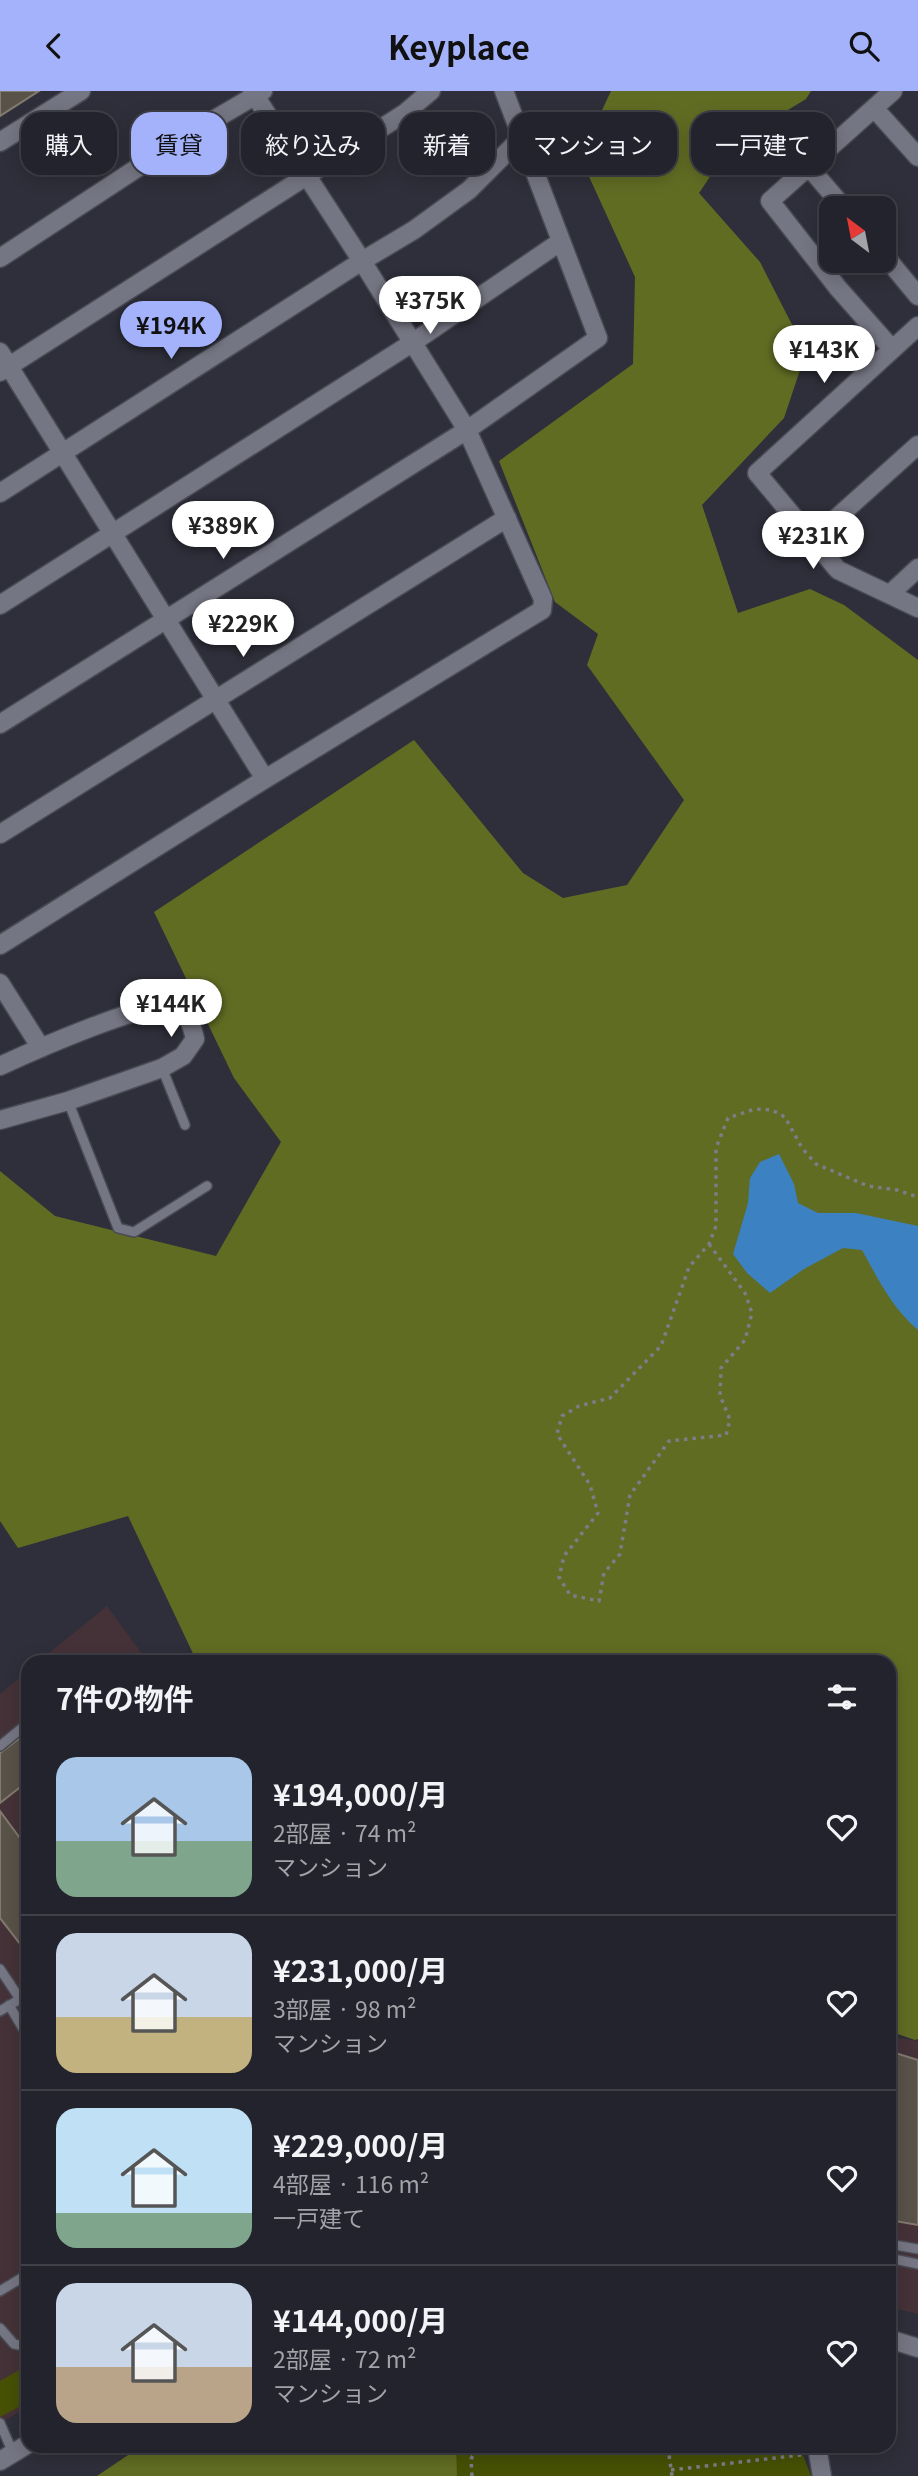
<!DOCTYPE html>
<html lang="ja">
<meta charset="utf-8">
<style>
:root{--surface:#22232c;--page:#2e2f38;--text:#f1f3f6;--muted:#a2a4a9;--line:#3f4048;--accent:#a4b2fc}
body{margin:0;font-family:Georgia,"Noto Sans JP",serif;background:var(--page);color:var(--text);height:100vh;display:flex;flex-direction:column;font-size:26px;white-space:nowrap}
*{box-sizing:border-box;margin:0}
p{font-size:23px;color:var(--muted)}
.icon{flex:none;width:38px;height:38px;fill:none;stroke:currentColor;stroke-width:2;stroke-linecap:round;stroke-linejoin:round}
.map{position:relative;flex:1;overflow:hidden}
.drawer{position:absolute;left:21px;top:1564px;width:875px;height:798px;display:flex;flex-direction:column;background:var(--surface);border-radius:21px;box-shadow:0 4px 18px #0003,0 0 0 2px var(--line)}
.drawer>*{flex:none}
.guide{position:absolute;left:21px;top:21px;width:877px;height:63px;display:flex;gap:14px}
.needle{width:46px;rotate:328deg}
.tools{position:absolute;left:819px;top:105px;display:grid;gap:14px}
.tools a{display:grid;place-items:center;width:77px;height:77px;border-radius:14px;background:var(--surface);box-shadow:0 4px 18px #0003,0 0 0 2px var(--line);font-size:35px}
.price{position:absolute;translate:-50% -60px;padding:0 16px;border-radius:24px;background:#fff;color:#222;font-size:23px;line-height:46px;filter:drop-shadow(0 2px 4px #0008)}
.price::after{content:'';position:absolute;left:50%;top:42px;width:21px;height:16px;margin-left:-10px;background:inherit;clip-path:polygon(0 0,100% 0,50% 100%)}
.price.current{background:var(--accent);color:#111}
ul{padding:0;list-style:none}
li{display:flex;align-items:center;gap:21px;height:175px;padding:0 35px}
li+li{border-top:2px solid var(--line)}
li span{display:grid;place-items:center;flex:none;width:196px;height:140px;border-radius:21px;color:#555}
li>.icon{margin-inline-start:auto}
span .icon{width:84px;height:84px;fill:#fffc;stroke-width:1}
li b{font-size:30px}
h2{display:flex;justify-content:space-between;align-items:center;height:84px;padding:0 35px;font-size:30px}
.pill{padding:0 24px;border-radius:21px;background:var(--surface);box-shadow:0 4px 18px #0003,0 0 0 2px var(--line);font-size:24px;line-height:63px}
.pill.current{background:var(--accent);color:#111}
header{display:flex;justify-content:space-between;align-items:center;height:91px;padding:0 35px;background:var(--accent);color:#111;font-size:32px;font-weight:700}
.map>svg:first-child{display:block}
</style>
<header><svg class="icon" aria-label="back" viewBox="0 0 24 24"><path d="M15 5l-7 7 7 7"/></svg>Keyplace<svg class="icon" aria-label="search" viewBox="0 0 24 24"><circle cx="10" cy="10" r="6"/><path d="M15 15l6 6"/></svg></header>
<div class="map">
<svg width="918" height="2385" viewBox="0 0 918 2385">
<rect width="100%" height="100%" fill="#2e2f3a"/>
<path fill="#453238" d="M107,1515l41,56h-110z
M28,1580v736l-28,16v-729z
M889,1945l29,5v273l-29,-7z"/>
<path fill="#475105" d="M28,2274v37l-28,15v-36z
M456,2356h344l11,29h-355z"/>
<path fill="#616c23" d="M611,0h200l-5,8 -74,45 -33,49 61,69 46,90 -22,66 -82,87 36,108 72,-24 34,16 74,55v1379l-3,1 -26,-9v-368l-692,-1 -69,-146 -110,32 -18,-27v-350l55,45 161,40 65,-114 -47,-64 -80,-166 260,-172 109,133 40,25 64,-13 57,-85 -97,-135 11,-31 -43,-32 -56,-141 134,-97 2,-87 -55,-120z
M140,2356h316l1,29h-360z"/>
<path fill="#3c81c2" d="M779,1063l15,30 4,19 20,10h38l62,13v104c-26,-22 -40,-51 -56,-80l-19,-2 -39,21 -34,24 -23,-20 -14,-19 15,-51 2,-25 10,-16z"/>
<path fill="#595248" stroke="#827a6f" stroke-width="2" d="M0,0h39l-39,25z
M28,1641v49l-28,22v-50z
M0,1720l28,38v105l-28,-36z
M889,1960l29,9v165l-29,-5z"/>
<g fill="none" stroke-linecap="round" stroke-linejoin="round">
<g stroke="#494a53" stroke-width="12">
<path id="service" d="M162,977l23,57
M68,1010l50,127 16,4 73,-46
M0,1655l28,-23
M0,1878l20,30 -20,12
M9,1914l19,32
M889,2153l29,5
M889,2167l29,6
M0,2200l28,-17
M0,2237l14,16 14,3
M0,2332l13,30"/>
</g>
<g stroke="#494a53" stroke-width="21">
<path id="minor" d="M874,17l44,49
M0,51l81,-51
M809,76l35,41
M884,164l34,41
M0,167l186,-122 77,-45
M918,235l-161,147 81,97 80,38
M892,258l-54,-61 -68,-87 123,-110
M0,261l265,427
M0,281l405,-259 26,-22
M812,449l106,-95
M890,503l28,-26
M0,514l412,-262 148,-101
M0,633l467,-294 131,-92 -94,-247
M0,743l507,-316
M0,854l265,-166 277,-169 1,-11 -76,-169 -105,-169 52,-31 55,-40 53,-53
M0,892l41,65
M0,975c26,-12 157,-71 177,-59 12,6 15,20 18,32l-12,17 -21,12 -94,33 -68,19
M817,2356l5,29"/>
</g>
<g stroke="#494a53" stroke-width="21">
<path id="tertiary" d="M0,402l362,-232 -110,-170
M889,2248l29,9
M0,2370l28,-17"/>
</g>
<path stroke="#7c7d86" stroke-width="3.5" stroke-dasharray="3.5 5" stroke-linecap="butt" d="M709,1153l36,49 7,20 -7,27 -24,28 -1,27 10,25 -4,15 -57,6 -39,54 -10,59 -16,19 -5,28 -29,-6 -11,-18 5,-21 34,-43 -8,-28 -33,-51 5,-18 17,-10 31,-8 51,-52 28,-79 20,-23 7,-18v-78l12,-30 27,-9 17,1 13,7 17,31 14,16 52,22 29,4 21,7
M668,2356l4,29
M671,2379l130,-15
M472,2385l-1,-17 7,-12"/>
<use href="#service" stroke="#757683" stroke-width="9"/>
<use href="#minor" stroke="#757683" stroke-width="18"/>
<use href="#tertiary" stroke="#757683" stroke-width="18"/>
</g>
</svg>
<div class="tools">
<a><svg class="needle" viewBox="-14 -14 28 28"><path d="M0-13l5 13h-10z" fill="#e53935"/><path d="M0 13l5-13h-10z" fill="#a2a4a9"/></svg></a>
</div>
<b class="price" style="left:430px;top:245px">¥375K</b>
<b class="price current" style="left:171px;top:270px">¥194K</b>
<b class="price" style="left:824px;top:294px">¥143K</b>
<b class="price" style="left:223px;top:470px">¥389K</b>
<b class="price" style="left:813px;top:480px">¥231K</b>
<b class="price" style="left:243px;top:568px">¥229K</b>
<b class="price" style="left:171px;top:948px">¥144K</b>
<div class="guide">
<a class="pill">購入</a>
<a class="pill current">賃貸</a>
<a class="pill">絞り込み</a>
<a class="pill">新着</a>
<a class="pill">マンション</a>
<a class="pill">一戸建て</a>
</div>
<section class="drawer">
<h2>7件の物件<svg class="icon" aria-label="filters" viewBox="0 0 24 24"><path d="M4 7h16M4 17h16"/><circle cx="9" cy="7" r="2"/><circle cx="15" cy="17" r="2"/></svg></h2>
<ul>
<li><span style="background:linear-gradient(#a9c7e8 60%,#7fa58c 0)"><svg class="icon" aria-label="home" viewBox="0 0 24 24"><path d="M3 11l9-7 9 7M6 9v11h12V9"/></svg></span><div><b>¥194,000/月</b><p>2部屋 · 74 m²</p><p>マンション</p></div><svg class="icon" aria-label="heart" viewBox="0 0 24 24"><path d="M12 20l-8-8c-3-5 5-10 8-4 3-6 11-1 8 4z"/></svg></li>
<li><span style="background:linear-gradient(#c9d6e8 60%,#c2b280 0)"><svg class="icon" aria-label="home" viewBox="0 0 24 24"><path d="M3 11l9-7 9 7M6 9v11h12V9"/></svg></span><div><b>¥231,000/月</b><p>3部屋 · 98 m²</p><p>マンション</p></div><svg class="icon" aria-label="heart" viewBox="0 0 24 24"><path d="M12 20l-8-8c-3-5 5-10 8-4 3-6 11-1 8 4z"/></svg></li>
<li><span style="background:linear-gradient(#bfe0f5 75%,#7fa58c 0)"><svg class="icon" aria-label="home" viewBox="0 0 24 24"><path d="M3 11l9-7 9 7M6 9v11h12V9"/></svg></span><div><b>¥229,000/月</b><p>4部屋 · 116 m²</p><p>一戸建て</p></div><svg class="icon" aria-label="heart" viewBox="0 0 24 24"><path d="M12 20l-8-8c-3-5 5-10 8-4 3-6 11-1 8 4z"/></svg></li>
<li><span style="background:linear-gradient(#c9d6e8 60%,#b9a48a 0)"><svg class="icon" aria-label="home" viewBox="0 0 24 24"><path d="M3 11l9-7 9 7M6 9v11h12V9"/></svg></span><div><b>¥144,000/月</b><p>2部屋 · 72 m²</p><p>マンション</p></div><svg class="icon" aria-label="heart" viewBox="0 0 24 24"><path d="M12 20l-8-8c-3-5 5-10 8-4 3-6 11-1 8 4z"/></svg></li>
</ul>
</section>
</div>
